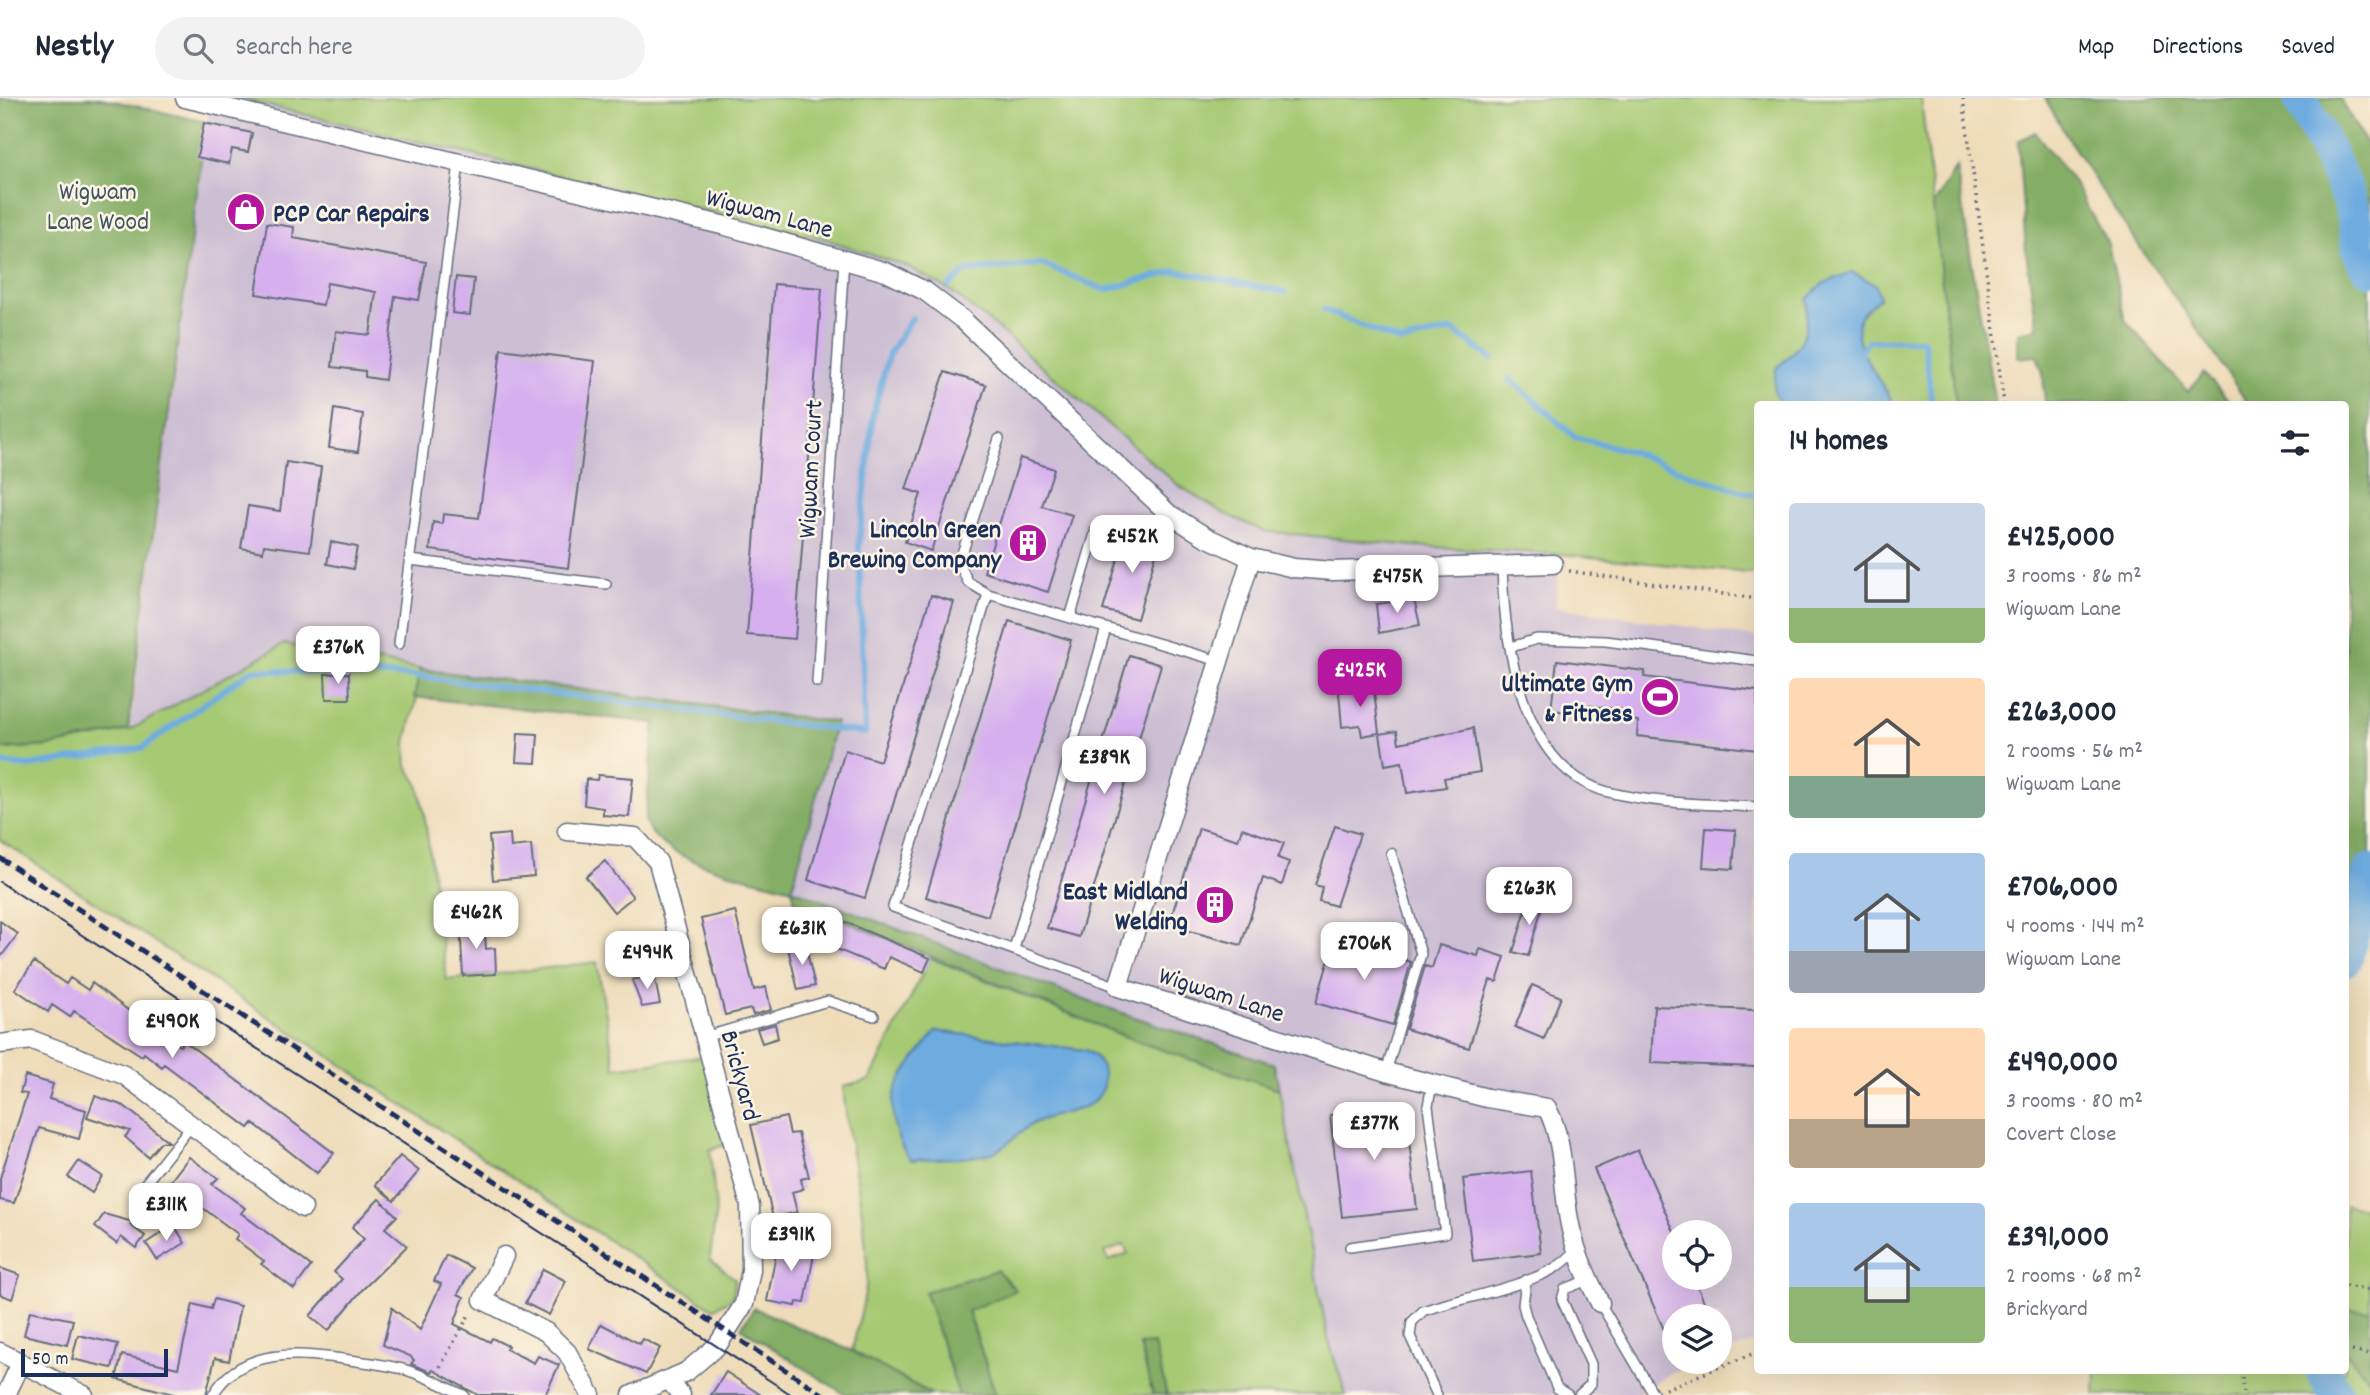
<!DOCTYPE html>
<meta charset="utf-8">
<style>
:root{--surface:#fff;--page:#f2f2f3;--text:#1f2937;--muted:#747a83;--line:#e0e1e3;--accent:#b5179e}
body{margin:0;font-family:Dekko,sans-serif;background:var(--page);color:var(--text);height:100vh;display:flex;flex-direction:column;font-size:26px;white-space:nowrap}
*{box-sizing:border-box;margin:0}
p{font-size:23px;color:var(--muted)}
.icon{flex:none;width:38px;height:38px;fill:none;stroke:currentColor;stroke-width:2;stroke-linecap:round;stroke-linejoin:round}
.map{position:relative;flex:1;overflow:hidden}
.panel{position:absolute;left:1754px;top:303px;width:595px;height:973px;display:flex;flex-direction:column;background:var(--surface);border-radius:7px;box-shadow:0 7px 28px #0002}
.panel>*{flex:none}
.buttons{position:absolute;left:1662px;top:1122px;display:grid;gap:14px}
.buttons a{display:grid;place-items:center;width:70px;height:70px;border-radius:50%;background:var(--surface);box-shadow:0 7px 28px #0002;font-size:35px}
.scale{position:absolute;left:21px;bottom:18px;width:147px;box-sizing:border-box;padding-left:7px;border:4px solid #1b2f5e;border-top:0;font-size:19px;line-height:24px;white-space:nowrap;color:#1b2f5e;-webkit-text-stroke:5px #fcf5e5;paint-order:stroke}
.price{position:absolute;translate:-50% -60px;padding:0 16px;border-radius:14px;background:#fff;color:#222;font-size:23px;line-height:46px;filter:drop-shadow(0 2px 4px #0008)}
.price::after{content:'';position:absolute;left:50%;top:42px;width:21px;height:16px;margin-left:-10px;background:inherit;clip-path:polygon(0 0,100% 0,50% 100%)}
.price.selected{background:var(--accent);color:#fff}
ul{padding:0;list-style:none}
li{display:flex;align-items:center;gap:21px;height:175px;padding:0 35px}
li span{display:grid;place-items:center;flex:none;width:196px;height:140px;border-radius:7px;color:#555}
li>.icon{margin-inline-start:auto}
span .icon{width:84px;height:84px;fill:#fffc;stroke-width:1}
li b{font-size:30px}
h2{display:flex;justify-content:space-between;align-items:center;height:84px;padding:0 35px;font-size:30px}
header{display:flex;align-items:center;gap:42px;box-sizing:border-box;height:98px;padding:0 35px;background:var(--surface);border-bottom:2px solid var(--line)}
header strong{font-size:33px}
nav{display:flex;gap:38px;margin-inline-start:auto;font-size:24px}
.search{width:490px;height:63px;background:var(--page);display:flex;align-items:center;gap:18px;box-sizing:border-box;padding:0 24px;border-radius:38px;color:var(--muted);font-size:26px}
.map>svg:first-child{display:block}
</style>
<header>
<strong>Nestly</strong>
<div class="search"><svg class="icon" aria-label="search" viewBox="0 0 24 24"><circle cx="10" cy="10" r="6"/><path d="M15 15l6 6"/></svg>Search here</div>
<nav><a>Map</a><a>Directions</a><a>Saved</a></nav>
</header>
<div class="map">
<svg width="2370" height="1297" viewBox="0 0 2370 1297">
<rect width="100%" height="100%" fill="#fcf5e5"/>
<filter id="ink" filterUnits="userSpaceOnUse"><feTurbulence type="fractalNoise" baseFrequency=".0143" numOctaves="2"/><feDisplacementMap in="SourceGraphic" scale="14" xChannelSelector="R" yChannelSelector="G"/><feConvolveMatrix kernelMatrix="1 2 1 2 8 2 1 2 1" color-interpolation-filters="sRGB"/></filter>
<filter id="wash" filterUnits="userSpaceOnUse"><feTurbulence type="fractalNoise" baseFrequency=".00686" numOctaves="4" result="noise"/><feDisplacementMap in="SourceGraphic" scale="28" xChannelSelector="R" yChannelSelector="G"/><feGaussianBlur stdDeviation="1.57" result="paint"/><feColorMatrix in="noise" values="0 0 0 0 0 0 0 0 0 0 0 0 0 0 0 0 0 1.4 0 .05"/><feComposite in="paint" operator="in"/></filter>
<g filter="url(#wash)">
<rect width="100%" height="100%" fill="#eedcb9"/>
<path fill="#ccbed3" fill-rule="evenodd" d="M210,0h26l592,142 80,27 41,23 47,37 182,158 44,27 41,19 151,15 146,8 -5,53 202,30v704l-37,14v-39h-45v46h28l-31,11 -38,22h-288l-18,-57 -54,-274 -184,-62 -298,-113 43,-167 -415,-53 -135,-25 -155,87zM1675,1134h45v46h-45z"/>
<path fill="#a6c973" stroke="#607c68" stroke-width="2" fill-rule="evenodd" d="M236,0h1685l35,306h-199v170l-197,-20 -146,-8 -151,-15 -41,-19 -44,-27 -182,-158 -47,-37 -41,-23 -80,-27z
M284,546l136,25 -3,28 -11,45 1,24 11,18 6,28 23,168 150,-18 18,106 89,-12 23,88 -17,6 6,59 -6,50 25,20 -2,19 -20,11 -713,-469v-91l50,-3 80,-16z
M930,860l209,84 140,47 49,249 18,57h-179l-14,-51 -13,2 13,49h-157l-28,-85 -43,-18 34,103h-26l-81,-44c5,-25 15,-54 15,-80 -1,-62 -19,-122 -24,-184l27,-7zM1124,1147l4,9 -20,7 -3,-9z
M2345,1106l25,6v185h-275l1,-25h249z"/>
<path fill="#84ad65" stroke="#506e62" stroke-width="2" d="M0,0h101l105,24 -78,608 -78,16 -50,3z
M2045,0h295l30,53v712l-7,-5 -18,40v-494h-97c-67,-103 -143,-198 -203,-306z
M2035,34l37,48 36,64 17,76 63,72 16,-19 28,31h-187l-2,-31 -6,-17 -19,2v-25l19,-5 -11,-76 -8,-111z
M1956,69l39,237h-39l-23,-198z
M420,571l416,53 -44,167 298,113 184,62 5,25 -140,-47 -324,-133 -12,26 -11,-46c-42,-12 -129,-25 -147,-67l10,-99 -241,-26z
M997,1172l19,20 -48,21 28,84h-37l-34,-103z
M754,1210l98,43 81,44h-87l-105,-67z
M2345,1210l25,3v69l-25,-28z
M1154,1246l13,51h-14l-13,-50z"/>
<path fill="#6eace0" stroke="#446e9f" stroke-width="2" d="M1851,174l24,12 5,13c-6,6 -17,14 -20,21 -12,24 22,64 34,86h-115l-5,-13 2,-23c28,-23 32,-32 31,-69l15,-15z
M936,933l149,19c9,4 17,12 18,24 6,40 -43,36 -67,48 -15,7 -28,25 -44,31 -21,7 -58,5 -81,7 -16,-18 -23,-49 -14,-73 8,-19 27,-39 39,-56z"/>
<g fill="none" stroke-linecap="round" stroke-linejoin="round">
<path stroke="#6eace0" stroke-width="6" d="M949,188l18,-15 75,-7 63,26 71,-19 109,21
M1324,212l77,32 51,-12 40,29
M1857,259l11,-16 56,-1 8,64
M1509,280l66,59 58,15 58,23 66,21
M0,665l29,3 113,-18 110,-78 164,6 449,57 -6,-188 14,-130 16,-61 23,-36
M2345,838h8"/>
<path stroke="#6eace0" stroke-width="35" d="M2300,0c18,37 41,75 53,115 8,27 -2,28 17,56
M2345,861l25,-88
M2323,1272l13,25"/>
</g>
<g id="blocks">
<path fill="#d6b0ee" d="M204,25l48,10 -4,19 -16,-3 -3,15 -32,-7z
M267,125l27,4 -1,11 133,24 -7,38 -24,-4 -10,84 -20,-3v-6l-33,-4 4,-36 34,4 6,-43 -49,-9 -4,22 -67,-11z
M456,179l18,2 -4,36 -18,-2z
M774,186l48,4 -27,351 -48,-4z
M501,251l94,12 -27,207 -138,-18 3,-28 9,2 1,-10 36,4z
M945,274l41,13 -55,166 -26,-9 16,-48 -15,-5z
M334,311l29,5 -5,38 -29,-4z
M1020,360l34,11 -12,37 30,9 -24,77 -64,-20z
M286,364l35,5 -11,84 -46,-6 -1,7 -22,-4 7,-42 32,5z
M1126,434l34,9 -23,78 -34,-9z
M331,444l26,5 -4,22 -26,-5z
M931,497l23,7 -89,296 -57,-18 37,-130 35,11z
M1414,501l6,26 -41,8 -3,-29z
M1009,523l62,19 -83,276 -62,-19z
M1129,557l32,10 -82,272 -32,-9z
M1557,562l88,11 -1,6 113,14v59l-120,-14 1,-15 -14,-2 1,-9 -56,-7 -1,9 -17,-2z
M349,575l1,26h-24l-1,-25z
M1373,585l6,50 -17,3 -2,-11 -18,2 -3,-35z
M1473,630l7,44 -36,6 2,9 -39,6 -5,-31 -17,3 -5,-31 17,-3 2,12z
M518,635l20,1 -2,29 -20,-1z
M598,677l35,3 -4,39 -26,-2v-7l-19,-3 2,-26 11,1z
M1335,728l25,8 -24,72 -17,-5 3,-14 -7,-2z
M1199,730l39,12 4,-12 42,15 -6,15 11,4 -7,23 -19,-7 -22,67 -55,-15 1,-4 -17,-5z
M1706,730l30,2 -3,39 -30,-2z
M510,736l1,13 20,-2 3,31 -41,4 -4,-44z
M605,763l28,36 -19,15 -28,-35z
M1530,799l14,4 -16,55 -15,-4z
M814,811l116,49 -6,14 -35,-15 -5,12 -81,-34z
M735,813l19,79 12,-3 5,23 -18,5 -2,-6 -26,6 -24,-96z
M0,823l18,13 -18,24z
M484,823l2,28 9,-1 1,26 -33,2 -3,-53z
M626,841l2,19 -19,1 -1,-19z
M1335,841l76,23 -18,63 -77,-22z
M805,846l10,42 -17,4 -10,-42z
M1439,847l39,11 2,-7 25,8 -8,25 -7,-2 -21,68 -63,-19 19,-63 7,2z
M34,864l32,22 4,-6 18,12 4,-7 69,52 19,11 4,-5 150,112 -17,20 -64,-50 -4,5 -85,-64 -2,3 -18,-14 -2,3 -68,-45 -4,6 -18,-12 -4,7 -33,-23z
M654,877l6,29 -18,3 -10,-27z
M1532,887l29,12 -17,42 -29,-12z
M1654,908l103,4v57l-106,-4z
M775,926l3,14 -16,5 -5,-14z
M25,978l28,8 -4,15 37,11 -7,29 -40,-11 -25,75 -14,-3v-22l27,-84 -7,-1z
M95,998l29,10 45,36h-8l-13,15 -23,-20 5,-6 -43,-14z
M1405,1008l12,103 -75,8 -12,-102z
M786,1019l4,17 8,-1 11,44 -8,2 2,10 -11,3 5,20 -24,6 -22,-93z
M1638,1052l37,84v44h19l16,38h-35v39l-81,-186z
M400,1058l19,15 -25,30 -19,-16z
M189,1059l29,21 -6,6 33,24 -4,5 70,53 -17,23 -33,-25 3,-3 -29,-22 3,-5 -69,-51z
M79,1063l23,15 -10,17 -24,-16z
M1531,1073l10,82 -68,8 -10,-82z
M379,1101l18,17 -12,12 22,18 -45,44 -34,41 -18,-15 32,-37 -8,-7 30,-33 -12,-12z
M104,1116l29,8 -3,3 15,11 -9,12 -15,-11 -4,7 -22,-17z
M174,1127l11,18 -28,17 -11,-17z
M779,1140l28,5 -1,4 9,2 -10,54 -8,-1 -1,4 -29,-5z
M446,1157l26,13 -14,26 6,3 -10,27 36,18 2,-4 16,8 -2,3 28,14 4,-7 21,9 -14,30h-67l-45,-25 -2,2 -20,-8 3,-4 -4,-4 -27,-11 9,-37 28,22 21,-46 -7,-3z
M0,1170l20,7 -8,24 -12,-5z
M543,1171l23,12 -17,34 -24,-12z
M214,1201l26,7 -11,55 -14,-3 -9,37h-29l-61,-16 6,-24 56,13 15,-64 18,5z
M30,1213l43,9 -6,25 -43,-10z
M601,1226l39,20 3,-5 17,9 -14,26 -57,-25z
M78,1237l40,9 -6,24 -40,-9z
M726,1274l35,23h-50z"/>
</g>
</g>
<g filter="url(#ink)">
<use href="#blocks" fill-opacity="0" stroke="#656c7e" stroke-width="2"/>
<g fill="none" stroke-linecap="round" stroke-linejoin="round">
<g stroke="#656c7e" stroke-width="12">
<path id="lane" d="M999,341l-40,124 9,19 20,12 231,67
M410,462l196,24
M1502,467c2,76 18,204 106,227 48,12 100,12 149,15
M988,496l-95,313 225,80
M1070,520l26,-88
M399,546l60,-481
M1511,549l26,-8 69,2 151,20
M817,584l27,-423
M1014,851l92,-321
M704,939l124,-36 46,15
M1386,974l35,-118 -30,-101
M140,1092l52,-65
M1350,1149l95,-14 -17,-127 4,-22
M1526,1182l-3,25 3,11 31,72 11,7
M1600,1205l54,92
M213,1297c28,-49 89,-42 137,-35 19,3 41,5 59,11 19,6 37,16 55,24
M1437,1297l-27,-59 2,-14 11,-11c37,-14 136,-28 153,-63
M1579,1297l12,-11v-20l-29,-64 3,-11 23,-9"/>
</g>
<g stroke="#656c7e" stroke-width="21">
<path id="street" d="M185,0l541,128 160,46 39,19 38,29 206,194 37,23 45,21 43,10 39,3 220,-7
M1251,460l-133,429 268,85 101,26 60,10c18,35 15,74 22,112 5,29 18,57 31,83
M567,733l68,6 23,25 92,344 1,64 -7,34 -27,42 -31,26 -54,23
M0,946l32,-4 92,35 179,133
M504,1158l-21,44 63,32 21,20 24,43
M0,1254l84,43
M670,1283l11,14
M6,1297l15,-32"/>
</g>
<path stroke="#656c7e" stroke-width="3.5" stroke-dasharray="2 5" stroke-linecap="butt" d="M1963,0l41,306
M1569,473l188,28
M2345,1188l25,4
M2345,1252l25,4
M440,1269l30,-54
M2241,1272l3,25
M1665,1291l92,-37"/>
<use href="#lane" stroke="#fff" stroke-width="9"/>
<use href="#street" stroke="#fff" stroke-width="18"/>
<path stroke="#1b2f5e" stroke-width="2" d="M0,784l792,513"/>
<path stroke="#1b2f5e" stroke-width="5" stroke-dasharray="10 5" stroke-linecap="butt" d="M0,760l824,537"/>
</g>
</g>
<defs>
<g id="shop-disc" transform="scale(2.0125)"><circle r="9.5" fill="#b5179e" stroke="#fcf5e5"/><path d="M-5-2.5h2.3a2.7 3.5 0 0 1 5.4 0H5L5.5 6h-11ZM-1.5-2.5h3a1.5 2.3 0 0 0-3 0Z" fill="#fff"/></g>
<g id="building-disc" transform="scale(2.0125)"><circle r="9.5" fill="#b5179e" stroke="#fcf5e5"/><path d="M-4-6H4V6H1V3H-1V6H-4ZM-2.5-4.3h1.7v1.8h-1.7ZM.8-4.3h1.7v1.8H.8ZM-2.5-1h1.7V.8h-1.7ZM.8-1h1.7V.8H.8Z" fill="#fff"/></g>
<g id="stadium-disc" transform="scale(2.0125)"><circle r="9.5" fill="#b5179e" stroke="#fcf5e5"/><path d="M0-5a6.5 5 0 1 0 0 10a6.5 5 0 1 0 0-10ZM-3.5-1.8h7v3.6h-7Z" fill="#fff"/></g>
</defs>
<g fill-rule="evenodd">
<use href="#shop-disc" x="246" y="114"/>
<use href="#building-disc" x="1028" y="445"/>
<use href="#stadium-disc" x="1660" y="599"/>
<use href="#building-disc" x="1215" y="807"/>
</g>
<g text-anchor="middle" stroke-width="5" stroke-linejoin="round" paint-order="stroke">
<g font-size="26" fill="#3e5663" stroke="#fcf5e5">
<text x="98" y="101">Wigwam<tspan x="98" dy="30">Lane Wood</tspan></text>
</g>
<g font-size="26" font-weight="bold" fill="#1b2f5e" stroke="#fcf5e5" text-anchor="end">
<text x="273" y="123" text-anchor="start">PCP Car Repairs</text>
<text x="1001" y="439">Lincoln Green<tspan x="1001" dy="30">Brewing Company</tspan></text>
<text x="1633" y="593">Ultimate Gym<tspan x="1633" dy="30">&amp; Fitness</tspan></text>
<text x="1188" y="801">East Midland<tspan x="1188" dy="30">Welding</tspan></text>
</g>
<g font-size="26" fill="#1b2f5e" stroke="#fcf5e5">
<text transform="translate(770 114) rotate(15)" y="9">Wigwam Lane</text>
<text transform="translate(809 371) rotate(-87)" y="9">Wigwam Court</text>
<text transform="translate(1222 895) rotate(18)" y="9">Wigwam Lane</text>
<text transform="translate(742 977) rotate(75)" y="9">Brickyard</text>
</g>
</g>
</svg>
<div class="buttons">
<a><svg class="icon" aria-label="locate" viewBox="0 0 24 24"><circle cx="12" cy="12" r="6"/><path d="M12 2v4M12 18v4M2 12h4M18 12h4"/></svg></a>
<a><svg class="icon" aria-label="layers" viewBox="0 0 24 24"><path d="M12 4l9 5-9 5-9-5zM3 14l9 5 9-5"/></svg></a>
</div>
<div class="scale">50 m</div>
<b class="price" style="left:1132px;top:477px">£452K</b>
<b class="price" style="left:1397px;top:517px">£475K</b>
<b class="price" style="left:338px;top:588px">£376K</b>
<b class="price selected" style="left:1360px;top:611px">£425K</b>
<b class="price" style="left:1104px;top:698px">£389K</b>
<b class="price" style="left:1529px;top:829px">£263K</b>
<b class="price" style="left:476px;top:853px">£462K</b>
<b class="price" style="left:802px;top:869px">£631K</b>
<b class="price" style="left:1364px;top:884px">£706K</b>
<b class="price" style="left:647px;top:893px">£494K</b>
<b class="price" style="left:172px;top:962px">£490K</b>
<b class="price" style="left:1374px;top:1064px">£377K</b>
<b class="price" style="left:166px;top:1145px">£311K</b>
<b class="price" style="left:791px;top:1175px">£391K</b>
<section class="panel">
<h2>14 homes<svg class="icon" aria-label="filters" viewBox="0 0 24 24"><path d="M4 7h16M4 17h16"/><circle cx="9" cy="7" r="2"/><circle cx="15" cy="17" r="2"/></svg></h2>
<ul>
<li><span style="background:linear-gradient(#c9d6e8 75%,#8fb573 0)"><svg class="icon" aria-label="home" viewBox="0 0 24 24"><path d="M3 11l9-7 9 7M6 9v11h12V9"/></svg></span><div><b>£425,000</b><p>3 rooms · 86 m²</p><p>Wigwam Lane</p></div></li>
<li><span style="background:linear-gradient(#ffd9b3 70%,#7fa58c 0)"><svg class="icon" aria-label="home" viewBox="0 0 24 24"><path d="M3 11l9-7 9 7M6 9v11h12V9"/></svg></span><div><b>£263,000</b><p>2 rooms · 56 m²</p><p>Wigwam Lane</p></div></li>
<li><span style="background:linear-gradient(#a9c7e8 70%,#9aa5b1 0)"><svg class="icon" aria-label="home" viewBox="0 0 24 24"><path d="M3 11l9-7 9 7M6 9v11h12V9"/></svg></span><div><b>£706,000</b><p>4 rooms · 144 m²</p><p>Wigwam Lane</p></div></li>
<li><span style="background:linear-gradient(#ffd9b3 65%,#b9a48a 0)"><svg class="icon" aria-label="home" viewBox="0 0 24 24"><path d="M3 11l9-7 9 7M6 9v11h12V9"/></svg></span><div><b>£490,000</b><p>3 rooms · 80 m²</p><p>Covert Close</p></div></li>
<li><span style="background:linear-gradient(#a9c7e8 60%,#8fb573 0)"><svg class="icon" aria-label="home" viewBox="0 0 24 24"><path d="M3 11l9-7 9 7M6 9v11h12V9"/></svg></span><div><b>£391,000</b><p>2 rooms · 68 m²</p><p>Brickyard</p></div></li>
</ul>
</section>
</div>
